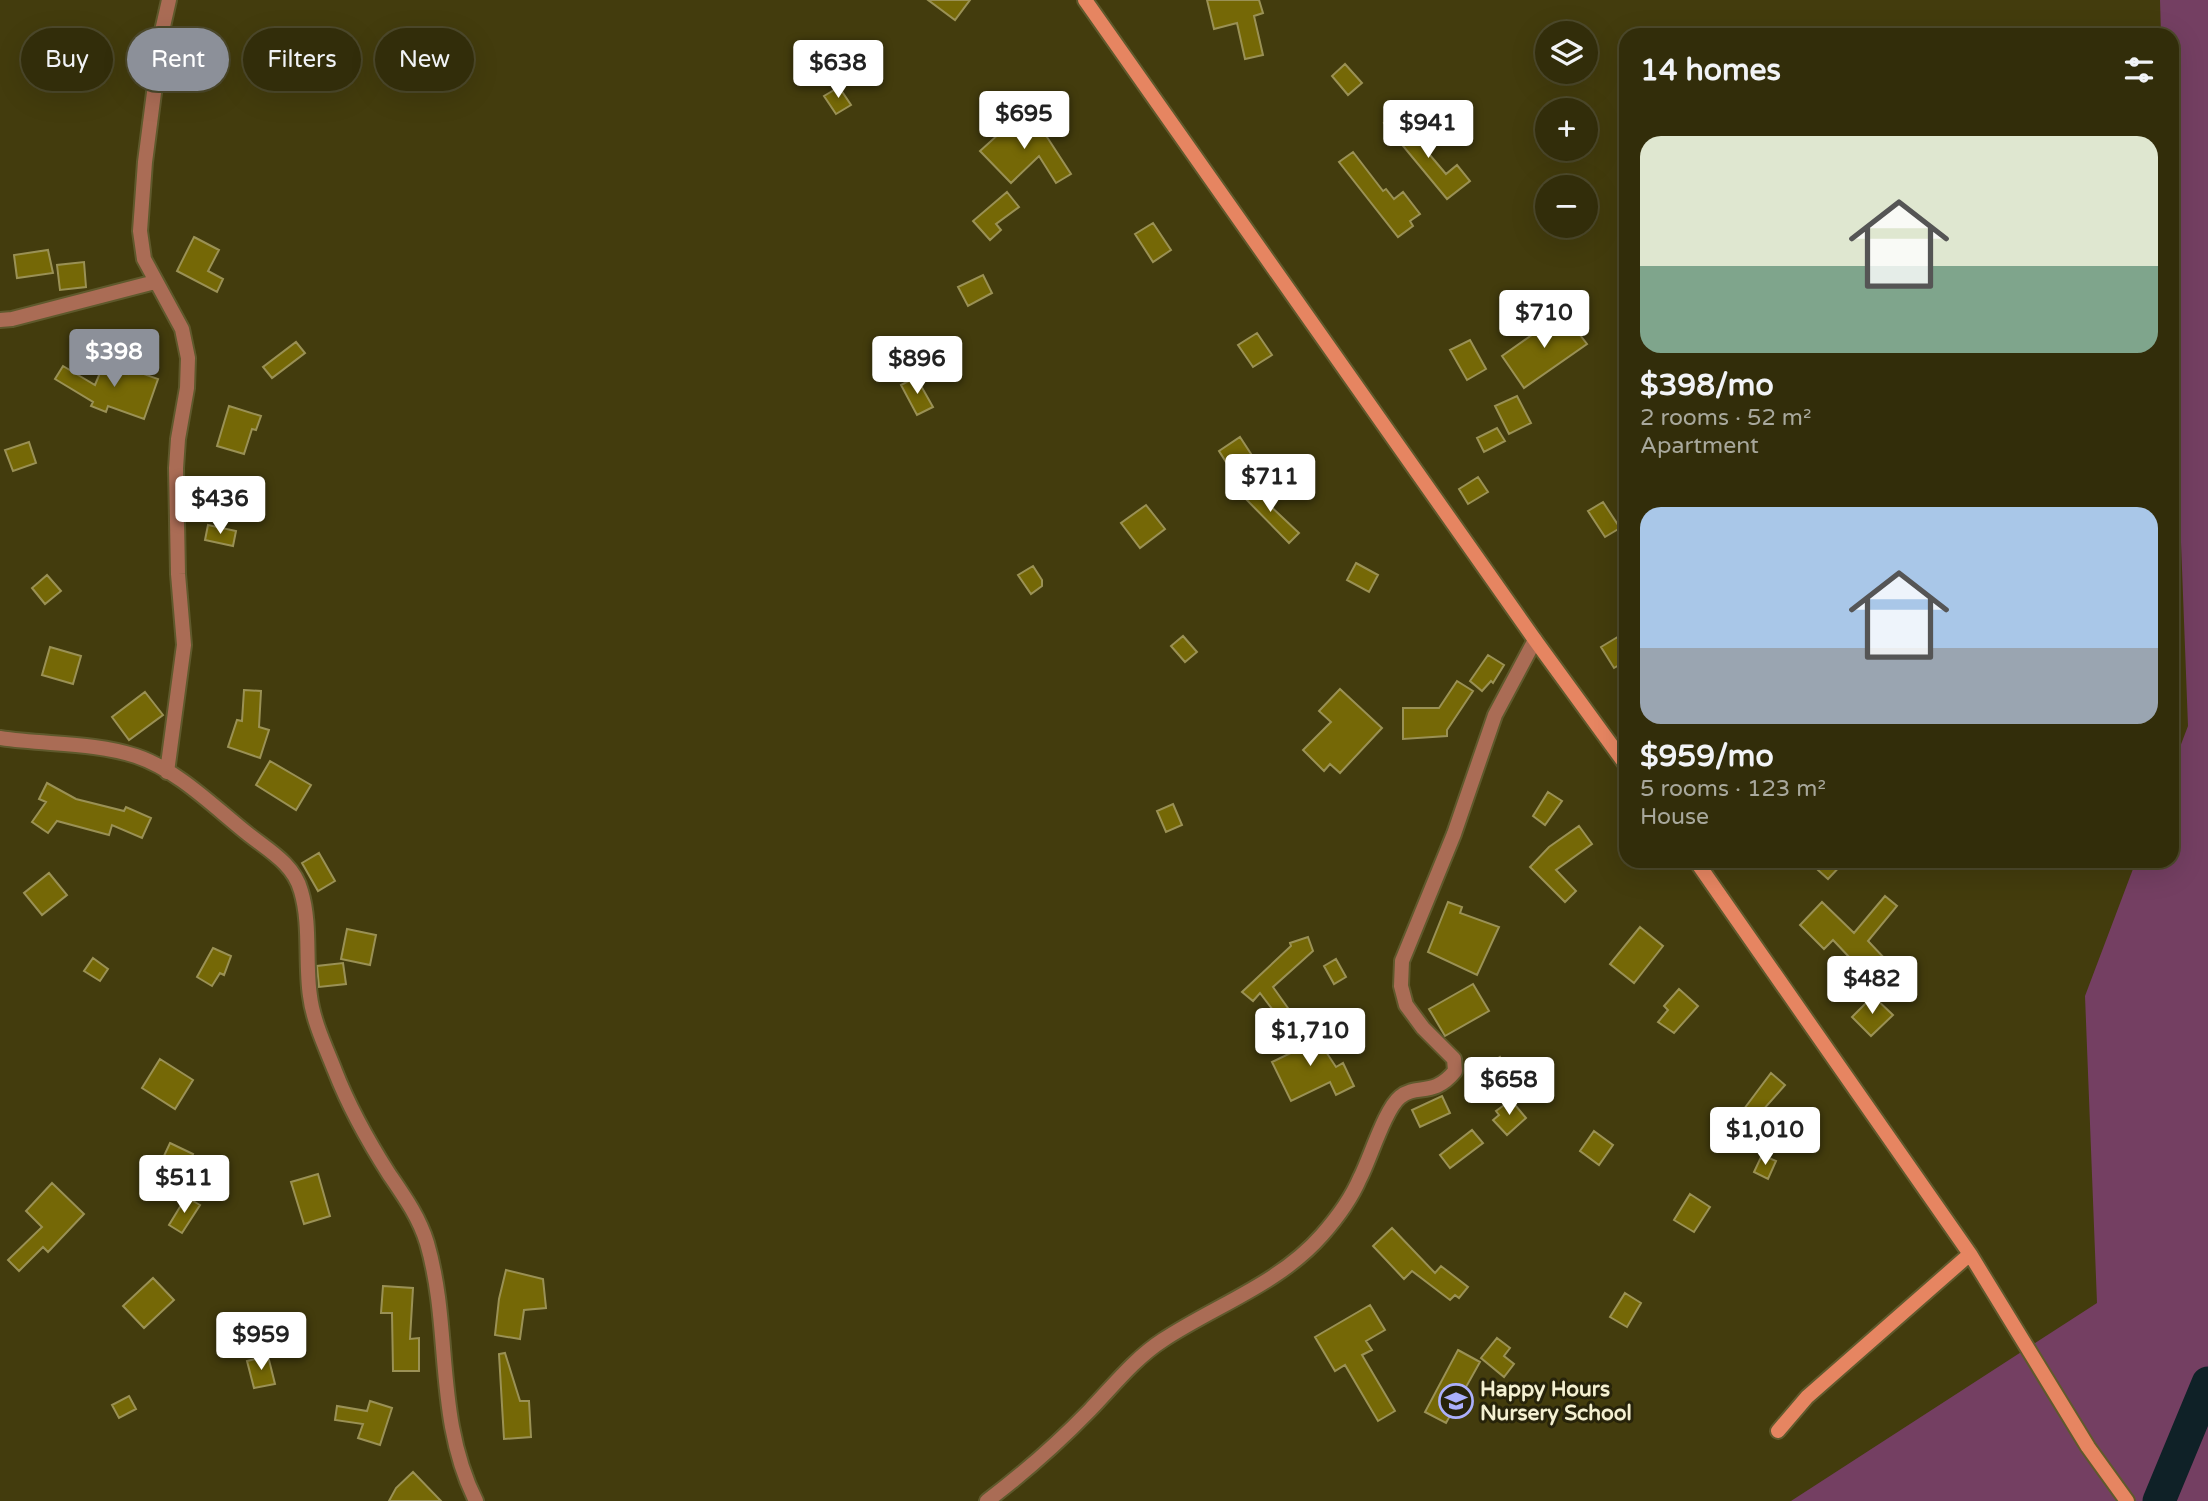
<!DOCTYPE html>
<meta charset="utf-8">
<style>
:root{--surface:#322d0a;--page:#3a3513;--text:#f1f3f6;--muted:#a8a89c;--line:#4d492b;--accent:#8c9099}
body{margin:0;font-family:"Varela Round",sans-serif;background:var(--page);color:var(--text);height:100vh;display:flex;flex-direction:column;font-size:26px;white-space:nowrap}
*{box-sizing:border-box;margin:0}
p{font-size:23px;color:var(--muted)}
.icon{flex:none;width:38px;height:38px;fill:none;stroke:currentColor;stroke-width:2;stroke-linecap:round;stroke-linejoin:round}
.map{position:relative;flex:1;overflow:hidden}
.side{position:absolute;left:1619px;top:28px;width:560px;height:840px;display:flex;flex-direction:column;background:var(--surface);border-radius:21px;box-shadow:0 7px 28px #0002,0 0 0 2px var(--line)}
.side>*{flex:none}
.hud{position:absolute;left:21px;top:28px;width:665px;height:63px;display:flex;gap:14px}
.tools{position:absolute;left:1535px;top:21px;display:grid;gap:14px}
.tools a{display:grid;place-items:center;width:63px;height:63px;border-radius:50%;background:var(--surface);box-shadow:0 7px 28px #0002,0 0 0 2px var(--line);font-size:35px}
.price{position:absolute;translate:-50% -60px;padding:0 16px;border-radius:7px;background:#fff;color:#222;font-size:23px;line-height:46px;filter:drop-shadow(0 2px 4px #0008)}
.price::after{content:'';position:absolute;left:50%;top:42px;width:21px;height:16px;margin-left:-10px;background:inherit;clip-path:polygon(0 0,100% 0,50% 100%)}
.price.active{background:var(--accent);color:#fff}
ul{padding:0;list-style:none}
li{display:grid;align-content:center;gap:14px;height:371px;padding:0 21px}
li span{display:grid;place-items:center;height:217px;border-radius:21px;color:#555}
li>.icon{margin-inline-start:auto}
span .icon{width:126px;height:126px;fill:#fffc;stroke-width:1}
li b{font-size:30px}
h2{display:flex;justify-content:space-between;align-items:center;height:84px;padding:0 21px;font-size:30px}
.tag{padding:0 24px;border-radius:32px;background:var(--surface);box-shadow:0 7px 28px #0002,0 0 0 2px var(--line);font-size:24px;line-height:63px}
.tag.active{background:var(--accent);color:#fff}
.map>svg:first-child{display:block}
</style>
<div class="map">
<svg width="2208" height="1501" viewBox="0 0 2208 1501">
<rect width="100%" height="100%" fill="#433c0d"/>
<path fill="#743f62" d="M2160,0h48v1501h-417l306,-198 -12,-307 51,-135h36v-93l16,-42 -16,-420v-271h-11z"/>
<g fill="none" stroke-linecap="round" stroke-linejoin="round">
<path stroke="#0f2127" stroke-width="33" d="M2159,1501l49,-118"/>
</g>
<path fill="#756806" stroke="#9a9155" stroke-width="2" d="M928,0h42l-15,20z
M1207,0h52l4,13 -9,3 9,39 -18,4 -8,-36 -23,6z
M1345,64l17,19 -14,12 -16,-19z
M839,87l12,18 -15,9 -12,-18z
M1023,112l24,25 24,37 -15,9 -17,-27 -28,27 -31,-32z
M1396,115l50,59 11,-9 13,16 -23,18 -63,-76z
M1353,152l30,39 3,-2 8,10 9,-7 17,22 -10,7 3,5 -15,11 -59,-75z
M1007,192l12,15 -23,17 5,6 -11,10 -17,-19z
M1153,223l18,27 -18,12 -18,-28z
M194,237l25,13 -11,21 15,8 -6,13 -40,-21z
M48,250l5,23 -36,5 -3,-23z
M84,262l2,25 -26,3 -3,-25z
M983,275l9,18 -24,13 -10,-19z
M1563,313l24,31 -63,44 -22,-32z
M1257,333l15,22 -19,12 -15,-22z
M1470,340l16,29 -19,11 -17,-30z
M296,342l9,11 -33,25 -9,-11z
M104,363l24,11 2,-5 28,10 -14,40 -36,-13 -2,6 -15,-6 2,-4 -38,-23 8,-13 32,19z
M916,377l17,30 -16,8 -16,-30z
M1517,396l14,27 -22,11 -14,-28z
M229,406l32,10 -5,14 -4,-1 -8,25 -27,-8z
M1497,428l8,13 -21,11 -7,-14z
M1240,437l15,23 -6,4 6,10 -15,10 -21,-33z
M29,442l7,21 -23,8 -8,-21z
M1478,477l10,15 -20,12 -9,-15z
M1248,485l51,48 -10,10 -49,-50z
M1603,502l17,26 -15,9 -17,-26z
M1146,505l19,24 -25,19 -19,-25z
M208,525l28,6 -3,15 -28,-6z
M1356,563l22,12 -9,17 -22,-12z
M1033,566l9,14v6l-11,8 -13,-19z
M47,575l14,16 -16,13 -13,-16z
M1626,632v29l-12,7 -13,-21z
M1183,636l14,16 -12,10 -14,-16z
M50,647l31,9 -8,28 -31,-9z
M1488,655l16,10 -11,18 -2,-2 -9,10 -12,-10z
M1457,681l16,10 -26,39v6l-44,3v-31h36z
M1340,689l42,39 -42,45 -10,-9 -6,7 -21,-21 28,-28 -12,-11z
M244,690l17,1 -2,36 10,3 -9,28 -32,-11 9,-27 5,1z
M145,692l18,23 -34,25 -17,-23z
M270,761l41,24 -15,25 -40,-25z
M47,783l29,16 48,12 2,-4 25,11 -9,20 -30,-13 -3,10 -52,-14 -9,12 -16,-11 14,-20 -7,-3z
M1548,792l14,9 -17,24 -12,-9z
M1173,804l9,21 -16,7 -9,-21z
M1579,826l13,18 -36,26 20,21 -11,11 -35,-35 19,-20z
M319,853l16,28 -17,10 -16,-28z
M1808,861h37l-17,18z
M49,873l18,22 -25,20 -18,-22z
M1885,896l12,10 -29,35 19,20 -18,17 -36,-38 -9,9 -24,-24 22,-23 32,31z
M1448,902l14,5 -2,6 39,14 -22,48 -49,-23z
M1640,927l23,19 -29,37 -24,-19z
M347,929l29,6 -6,30 -29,-6z
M1308,937l5,14 -40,36 17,24 -11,7 -19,-25 -7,8 -11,-9 49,-46 -1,-3z
M213,948l18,8 -7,19 -4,-2 -8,13 -15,-9z
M93,958l15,11 -8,12 -16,-10z
M1336,959l10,18 -12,7 -10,-18z
M343,963l3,21 -27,3 -2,-21z
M1473,984l16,27 -44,25 -16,-27z
M1679,989l19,17 -24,27 -16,-11 10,-12 -4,-4z
M1873,996l20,19 -22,21 -19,-19z
M1309,1026l27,41 7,-4 11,23 -18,9 -6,-13 -39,19 -19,-39 29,-14 -8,-11z
M1500,1057l16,25 -29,14 -14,-21z
M160,1059l33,21 -18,29 -33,-21z
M1771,1073l14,12 -29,33 -12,-9z
M1442,1096l8,17 -30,14 -8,-17z
M1511,1100l15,18 -19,17 -14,-15 6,-5 -3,-4z
M1472,1130l11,13 -33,25 -10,-13z
M1594,1131l19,14 -14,20 -19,-14z
M170,1143l23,11 -15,30 -22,-11z
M1762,1155l14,6 -8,18 -14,-7z
M318,1174l12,42 -26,8 -13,-42z
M52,1183l32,31 -36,38 -5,-5 -24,24 -11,-11 34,-33 -16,-16z
M1690,1194l20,13 -16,25 -20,-12z
M186,1197l14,8 -18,28 -13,-8z
M1392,1228l43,45 6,-7 27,21 -9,11 -4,-3 -5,5 -38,-29 -8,8 -31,-33z
M506,1270l37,9 3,29 -22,2 -4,29 -25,-4 4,-36z
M153,1278l21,22 -30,28 -21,-22z
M383,1286l30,2 -3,51 9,-1v33h-26l-1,-58h-11z
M1625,1293l16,10 -14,24 -17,-10z
M1370,1305l15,25 -19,11 6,9 -10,5 33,56 -17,10 -33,-56 -10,6 -20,-34z
M1497,1338l13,10 -6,8 10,8 -10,13 -23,-19z
M1458,1350l22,12 -34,61 -21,-11z
M505,1353l15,48h9l2,36 -27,2 -5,-85z
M268,1356l7,28 -21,4 -7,-27z
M129,1396l7,13 -17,9 -7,-13z
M370,1401l22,7 -12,37 -22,-7 5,-14 -28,-4 2,-14 30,5z
M413,1472l28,29h-52l7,-13z"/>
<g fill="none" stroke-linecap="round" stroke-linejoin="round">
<g stroke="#5f592c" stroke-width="18">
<path id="street" d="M0,320l12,-1 143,-37
M0,738c45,7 93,4 136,18 42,14 78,51 112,78 20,16 46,30 53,57 10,33 4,71 9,105 3,25 16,52 25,75 14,36 33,70 54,103 15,22 30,43 38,69 25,86 7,174 49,258
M167,772l17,-127 -6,-71 -2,-106 2,-29 9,-51 1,-30 -6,-29 -38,-70 -4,-28 5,-69 17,-131 7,-31
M987,1501c37,-28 71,-58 103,-91 23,-24 45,-52 73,-70 53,-35 116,-56 159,-105 15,-17 29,-36 38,-57 10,-19 25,-69 40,-81 17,-14 33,1 55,-26l-1,-12 -31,-31 -17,-23 -5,-19 1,-25 52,-127 41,-119 40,-75"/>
</g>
<g stroke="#5f592c" stroke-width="18">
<path id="secondary" d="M1085,0l450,640 91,125
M1696,861l274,393 118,193 39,54
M1778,1431l29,-34 163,-143"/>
</g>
<use href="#street" stroke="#aa6c55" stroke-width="14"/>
<use href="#secondary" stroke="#e68561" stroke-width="14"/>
</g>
<defs>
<g id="school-ring" transform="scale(1.75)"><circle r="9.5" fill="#27230a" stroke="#abaffb" stroke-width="1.5"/><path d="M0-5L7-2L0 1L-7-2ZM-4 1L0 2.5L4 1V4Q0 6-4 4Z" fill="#abaffb"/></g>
</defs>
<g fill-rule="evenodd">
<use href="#school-ring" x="1456" y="1401"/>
</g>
<g text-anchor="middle" stroke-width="6" stroke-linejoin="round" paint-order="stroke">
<g font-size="21" font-weight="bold" fill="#f4f0d1" stroke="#27230a" text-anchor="start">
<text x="1480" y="1396">Happy Hours<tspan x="1480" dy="24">Nursery School</tspan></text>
</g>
</g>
</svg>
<div class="tools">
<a><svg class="icon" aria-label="layers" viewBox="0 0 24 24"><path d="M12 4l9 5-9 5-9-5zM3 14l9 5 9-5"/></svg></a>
<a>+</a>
<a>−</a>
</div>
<b class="price" style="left:838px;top:100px">$638</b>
<b class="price" style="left:1024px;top:151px">$695</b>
<b class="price" style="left:1428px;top:160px">$941</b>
<b class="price" style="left:1544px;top:350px">$710</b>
<b class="price active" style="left:114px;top:389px">$398</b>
<b class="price" style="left:917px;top:396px">$896</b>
<b class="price" style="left:1270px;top:514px">$711</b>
<b class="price" style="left:220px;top:536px">$436</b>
<b class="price" style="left:1872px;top:1016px">$482</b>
<b class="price" style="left:1310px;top:1068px">$1,710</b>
<b class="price" style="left:1509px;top:1117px">$658</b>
<b class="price" style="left:1765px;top:1167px">$1,010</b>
<b class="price" style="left:184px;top:1215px">$511</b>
<b class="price" style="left:261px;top:1372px">$959</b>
<div class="hud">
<a class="tag">Buy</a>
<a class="tag active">Rent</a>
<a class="tag">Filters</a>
<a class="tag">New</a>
</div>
<section class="side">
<h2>14 homes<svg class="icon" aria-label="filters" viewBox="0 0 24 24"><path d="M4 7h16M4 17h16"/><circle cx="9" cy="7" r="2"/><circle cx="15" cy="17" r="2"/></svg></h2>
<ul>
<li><span style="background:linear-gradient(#dfe7d0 60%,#7fa58c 0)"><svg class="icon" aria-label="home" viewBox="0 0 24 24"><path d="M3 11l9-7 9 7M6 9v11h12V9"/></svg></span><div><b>$398/mo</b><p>2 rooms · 52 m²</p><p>Apartment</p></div></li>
<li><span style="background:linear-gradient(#a9c7e8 65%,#9aa5b1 0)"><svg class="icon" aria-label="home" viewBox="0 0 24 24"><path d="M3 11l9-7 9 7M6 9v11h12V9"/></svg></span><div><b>$959/mo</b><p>5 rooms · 123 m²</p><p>House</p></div></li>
</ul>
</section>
</div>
